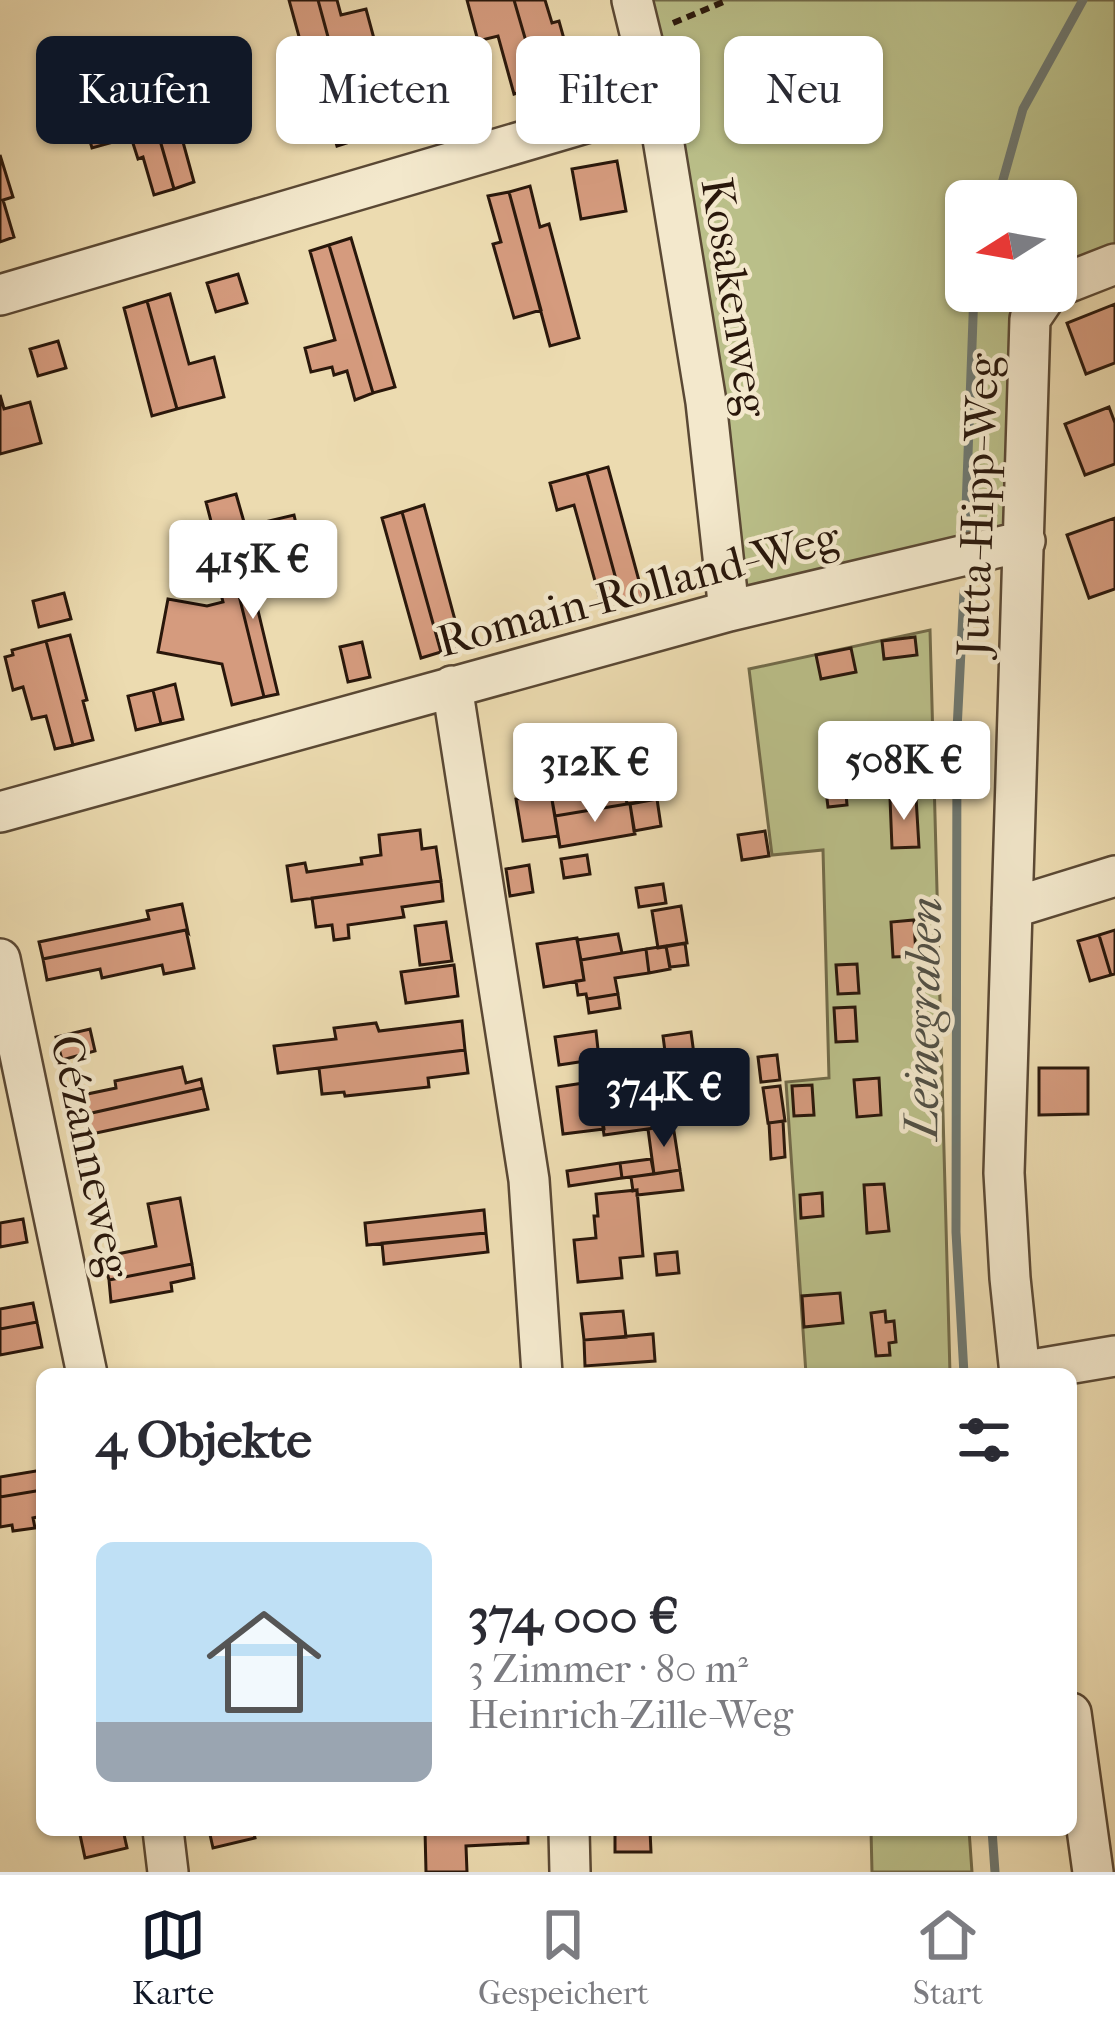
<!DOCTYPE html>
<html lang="de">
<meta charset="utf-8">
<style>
:root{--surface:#fff;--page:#f7f7f7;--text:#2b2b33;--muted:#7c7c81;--line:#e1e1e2;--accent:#111827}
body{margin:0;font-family:"IM FELL French Canon",serif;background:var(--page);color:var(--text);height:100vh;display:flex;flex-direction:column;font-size:45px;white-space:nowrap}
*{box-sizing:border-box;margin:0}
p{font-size:39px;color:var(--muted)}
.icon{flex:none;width:66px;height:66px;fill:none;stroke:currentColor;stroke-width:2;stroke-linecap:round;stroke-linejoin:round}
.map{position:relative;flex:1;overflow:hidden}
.sheet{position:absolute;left:36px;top:1368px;width:1041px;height:468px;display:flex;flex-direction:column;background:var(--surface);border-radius:18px;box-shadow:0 3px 9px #0004}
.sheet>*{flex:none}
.top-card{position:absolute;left:36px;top:36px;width:1044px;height:108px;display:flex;gap:24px}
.needle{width:78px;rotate:259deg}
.buttons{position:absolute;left:945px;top:180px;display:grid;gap:24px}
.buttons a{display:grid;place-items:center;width:132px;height:132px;border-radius:18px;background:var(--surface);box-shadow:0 3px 9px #0004;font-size:60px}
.price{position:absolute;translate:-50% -102px;padding:0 27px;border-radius:12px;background:#fff;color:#222;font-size:39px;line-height:78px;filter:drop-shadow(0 3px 6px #0008)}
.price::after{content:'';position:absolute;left:50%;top:72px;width:36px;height:27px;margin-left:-18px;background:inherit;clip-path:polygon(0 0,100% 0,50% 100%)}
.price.active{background:var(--accent);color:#fff}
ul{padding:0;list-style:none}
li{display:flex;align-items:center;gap:36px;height:300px;padding:0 60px}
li+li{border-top:3px solid var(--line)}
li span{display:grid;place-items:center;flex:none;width:336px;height:240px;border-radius:18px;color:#555}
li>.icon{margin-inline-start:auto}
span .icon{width:144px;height:144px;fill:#fffc;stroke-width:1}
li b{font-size:51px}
h2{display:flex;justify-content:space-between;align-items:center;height:144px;padding:0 60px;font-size:51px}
.chip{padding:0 42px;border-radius:18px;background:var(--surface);box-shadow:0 3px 9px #0004;font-size:42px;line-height:108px}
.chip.active{background:var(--accent);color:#fff}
.tabs{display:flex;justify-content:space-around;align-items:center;height:168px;border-top:3px solid var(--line);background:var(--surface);font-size:33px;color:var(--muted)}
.tabs a{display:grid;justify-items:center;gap:6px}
.tabs .active{color:var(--accent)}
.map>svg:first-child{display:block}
</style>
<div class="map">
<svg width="1115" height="1872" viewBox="0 0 1115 1872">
<rect width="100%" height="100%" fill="#ecdbb0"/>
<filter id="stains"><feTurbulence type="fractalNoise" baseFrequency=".00167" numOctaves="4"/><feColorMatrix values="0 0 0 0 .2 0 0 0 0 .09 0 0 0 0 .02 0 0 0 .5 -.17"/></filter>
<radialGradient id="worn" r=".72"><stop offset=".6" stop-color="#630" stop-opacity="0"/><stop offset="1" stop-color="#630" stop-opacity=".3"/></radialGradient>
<path fill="#babf89" stroke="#726b4a" stroke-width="3" d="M640,0h475v244l-59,24v-67h-90v90h62l-19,242 -270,61z
M930,630l20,744h-144l-20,-292 43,-4 -6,-228 -51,5 -23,-186z
M871,1830h98l3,42h-100z"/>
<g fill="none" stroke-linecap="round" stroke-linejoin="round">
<path stroke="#6e7871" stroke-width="9" d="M997,201l26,-92 60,-109
M965,536l9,-245
M964,591l-7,139 -1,502 8,142
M992,1830l3,42"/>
</g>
<path fill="#d59b7e" stroke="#29170b" stroke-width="3" d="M289,0h29l38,140 -19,6 -12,-42 -7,2z
M318,0h19l4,15 25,-6 10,37 -16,4 6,22 9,-2 5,21 -9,2 11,41 -26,6z
M467,0h47l25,86 -25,8 -16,-58 -20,5z
M514,0h31l7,23 7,-2 5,18 -12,3 10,37 -23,7z
M180,56l12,40 -20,6 22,80 -20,7 -35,-122z
M146,92l28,97 -20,6 -11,-38 -5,2 -7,-22 -39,11 -11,-37z
M0,155l13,42 -10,3 11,37 -14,5z
M617,161l9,50 -45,8 -9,-50z
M530,186l10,41 9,-3 30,114 -29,8 -41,-154z
M509,192l32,118 -27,8 -21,-74 8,-2 -13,-46z
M351,238l44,149 -22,6 -44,-148z
M329,245l44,148 -18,7 -8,-29 -13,4 -2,-8 -21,5 -6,-24 30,-8 -25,-89z
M238,274l9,29 -31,9 -9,-29z
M170,294l19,70 25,-7 10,40 -47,12 -30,-108z
M147,301l30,108 -25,7 -28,-108z
M1115,304v59l-29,11 -19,-51z
M58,341l8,27 -28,8 -8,-27z
M0,395l4,14 26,-7 11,41 -41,11z
M1109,407l6,16v41l-30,11 -20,-51z
M608,467l36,132 -21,6 -36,-132z
M587,473l36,132 -20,5 -29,-105 -17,5 -7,-27z
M236,494l8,28 -31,7 -7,-27z
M424,505l38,141 -21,6 -39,-140z
M402,512l39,140 -20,6 -39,-140z
M294,515l6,26 -13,3 2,12 -22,6 -3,-13 -6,2 -6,-26z
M1115,518v71l-26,9 -22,-63z
M243,548l35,146 -14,3 -36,-146z
M228,551l36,146 -32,8 -10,-41 -64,-12 10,-53 39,7 16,-4 -12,-47z
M64,593l7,26 -32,8 -6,-26z
M70,635l17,65 -4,1 10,39 -20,5 -27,-104z
M915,637l2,18 -33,4 -2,-18z
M46,641l27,104 -18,4 -9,-33 -14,3 -9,-32 -10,3 -8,-33 8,-2 -1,-5z
M362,642l8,35 -22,5 -8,-35z
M851,648l5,24 -35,7 -5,-24z
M175,684l8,35 -22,5 -8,-34z
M153,690l8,34 -25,6 -8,-34z
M654,727l5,24 -27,6 -6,-24z
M576,742l3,23 -24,5 -4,-24z
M647,775l4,25 -24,4 -4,-25z
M623,777l4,27 -72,12 -4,-22 -17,2 -1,-4z
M845,782l2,23 -19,2 -3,-24z
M551,794l7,42 -35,5 -7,-42z
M916,797l3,50 -27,1 -2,-50z
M657,799l4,27 -27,5 -4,-27z
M627,804h3l5,30 -75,13 -5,-31z
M420,830l2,19 14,-2 5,34 -149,20 -5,-35 18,-3 2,9 55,-8 -1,-6 20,-3 -2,-20z
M765,831l4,25 -27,4 -4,-25z
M587,855l3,19 -26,4 -3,-19z
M529,865l4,27 -23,4 -4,-27z
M441,881l2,20 -41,6 2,10 -56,8 1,13 -15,2 -2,-15 -16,2 -4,-29z
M663,884l3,19 -27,4 -3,-19z
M182,904l6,28 -2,-2 -143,29 -4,-17 110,-23 -2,-8z
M681,906l6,37 -29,5 -6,-37z
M914,920l2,36 -23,1 -2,-35z
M446,922l6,39 -32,4 -5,-39z
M186,930l8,38 -30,6 -2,-9 -60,13 -2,-9 -53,11 -4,-21z
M1115,930v44l-4,1 -12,-40z
M618,934l4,19 -41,7 -4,-20z
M1099,935l12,40 -21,6 -12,-40z
M577,938l7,42 -40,7 -7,-43z
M685,943l3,22 -18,2 -4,-21z
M666,946l4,23 -21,4 -3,-24z
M646,949l3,24 -34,5 3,16 -31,5 -1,-5 -8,1 -2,-14 8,-1 -3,-20z
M857,964l2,29 -21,1 -2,-29z
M454,965l4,31 -52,7 -5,-31z
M618,994l2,14 -31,5 -2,-14z
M855,1007l2,34 -21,1 -2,-34z
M462,1021l3,29 -187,23 -4,-27 62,-7 -2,-11 42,-5 3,8z
M90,1029l5,22 -33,9 -6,-23z
M596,1031l3,28 -40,6 -4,-28z
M691,1032l8,60 -99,14 -4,-29 71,-10 -4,-31z
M465,1050l3,23 -40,5 1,9 -84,9 -1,-4 -22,2 -3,-26z
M777,1055l3,25 -19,2 -3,-25z
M182,1067l4,16 15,-4 2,9 -120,27 -5,-19 38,-8 -1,-7z
M1039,1068h49v46l-49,1z
M879,1078l2,37 -24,2 -3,-37z
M597,1081l7,48 -41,5 -6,-47z
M812,1085l2,30 -20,1 -2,-30z
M780,1086l5,35 -17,2 -5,-35z
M203,1088l5,21 -121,26 -4,-20z
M665,1097l4,29 -65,9 -4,-29z
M783,1121l2,36 -14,2 -2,-36z
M673,1125l7,45 -26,4 -6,-45z
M651,1159l3,15 -32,4 -2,-15z
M620,1163l2,15 -53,8 -2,-15z
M680,1170l3,20 -46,5v-5l-4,1 -2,-14z
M884,1184l5,47 -22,2 -3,-48z
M637,1190l6,66 -23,2 2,20 -44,4 -4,-42 22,-2 -2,-22h4l-2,-22z
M822,1193l1,23 -22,2 -1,-23z
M180,1198l12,66 -83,16 -6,-23 53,-11 -8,-42z
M484,1210l2,23 -119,12 -2,-22z
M23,1219l4,23 -27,5v-24z
M486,1233l2,19 -104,12 -2,-21z
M677,1252l2,21 -22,2 -2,-21z
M192,1264l2,14 -23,5 1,8 -61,11 -2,-22z
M840,1293l3,30 -39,4 -2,-31z
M33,1303l4,19 -37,7v-20z
M623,1311l3,26 -42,3 -3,-26z
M885,1311l1,11 8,-1 2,21 -7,1 1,12 -14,1 -5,-43z
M37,1322l5,25 -42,8v-26z
M653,1334l2,27 -70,5 -1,-26z
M42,1470v20l-42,7v-20z
M42,1490v26l-9,2 2,10 -22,3 -1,-6 -12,2v-30z
M79,1830h44l4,18 -42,10z
M209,1830h44l2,8 -42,10z
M425,1830h103v13l-62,3 1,26h-41z
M615,1830h35l1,22h-36z"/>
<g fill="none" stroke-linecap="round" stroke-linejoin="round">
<g stroke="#5a4834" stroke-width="44">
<path id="minor" d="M632,0l25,102 49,300 23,209
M1056,287l59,-23
M0,295l657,-193
M452,686l77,494 13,194
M0,812l729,-201 296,-70
M1012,908l103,-32
M0,959l87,415
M1020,1372l95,-16
M1020,1374l-10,-96 -6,-105 26,-854 19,-28
M1071,1713l22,159
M163,1830l5,42
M569,1830l1,42"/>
</g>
<path stroke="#29170b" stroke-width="6" stroke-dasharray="9 6" stroke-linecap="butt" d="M673,23l55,-23"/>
<use href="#minor" stroke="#f3e8cc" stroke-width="39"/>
</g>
<g text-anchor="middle" stroke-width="9" stroke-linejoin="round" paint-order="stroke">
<g font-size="45" fill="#29170b" stroke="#f3e8cc">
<text transform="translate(736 297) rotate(81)" y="16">Kosakenweg</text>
<text transform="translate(977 505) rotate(-88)" y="16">Jutta-Hipp-Weg</text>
<text transform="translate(638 588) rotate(-15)" y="16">Romain-Rolland-Weg</text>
<text transform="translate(92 1156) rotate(78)" y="16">Cézanneweg</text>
</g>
<g font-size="48" font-style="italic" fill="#515046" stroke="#f3e8cc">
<text transform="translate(922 1018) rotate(-89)" y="17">Leinegraben</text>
</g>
</g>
<rect width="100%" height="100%" filter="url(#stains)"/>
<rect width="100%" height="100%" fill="url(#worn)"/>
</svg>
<div class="buttons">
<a><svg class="needle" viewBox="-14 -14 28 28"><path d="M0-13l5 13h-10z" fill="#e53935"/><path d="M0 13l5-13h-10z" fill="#7c7c81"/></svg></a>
</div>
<b class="price" style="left:253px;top:622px">415K €</b>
<b class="price" style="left:904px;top:823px">508K €</b>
<b class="price" style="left:595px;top:825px">312K €</b>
<b class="price active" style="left:664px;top:1150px">374K €</b>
<div class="top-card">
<a class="chip active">Kaufen</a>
<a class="chip">Mieten</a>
<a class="chip">Filter</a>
<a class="chip">Neu</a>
</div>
<section class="sheet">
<h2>4 Objekte<svg class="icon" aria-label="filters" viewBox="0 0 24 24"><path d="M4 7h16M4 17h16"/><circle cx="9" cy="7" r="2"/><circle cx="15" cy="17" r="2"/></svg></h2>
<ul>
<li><span style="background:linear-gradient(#bfe0f5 75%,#9aa5b1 0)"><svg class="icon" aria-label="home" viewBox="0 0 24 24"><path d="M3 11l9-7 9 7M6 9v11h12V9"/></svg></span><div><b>374 000 €</b><p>3 Zimmer · 80 m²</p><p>Heinrich-Zille-Weg</p></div></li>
</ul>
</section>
</div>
<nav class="tabs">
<a class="active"><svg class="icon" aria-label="map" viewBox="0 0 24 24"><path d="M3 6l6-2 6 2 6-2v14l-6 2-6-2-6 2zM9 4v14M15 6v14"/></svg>Karte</a>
<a><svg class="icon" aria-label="saved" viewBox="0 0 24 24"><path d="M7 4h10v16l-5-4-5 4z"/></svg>Gespeichert</a>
<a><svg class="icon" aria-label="home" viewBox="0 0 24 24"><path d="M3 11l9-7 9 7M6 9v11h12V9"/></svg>Start</a>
</nav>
